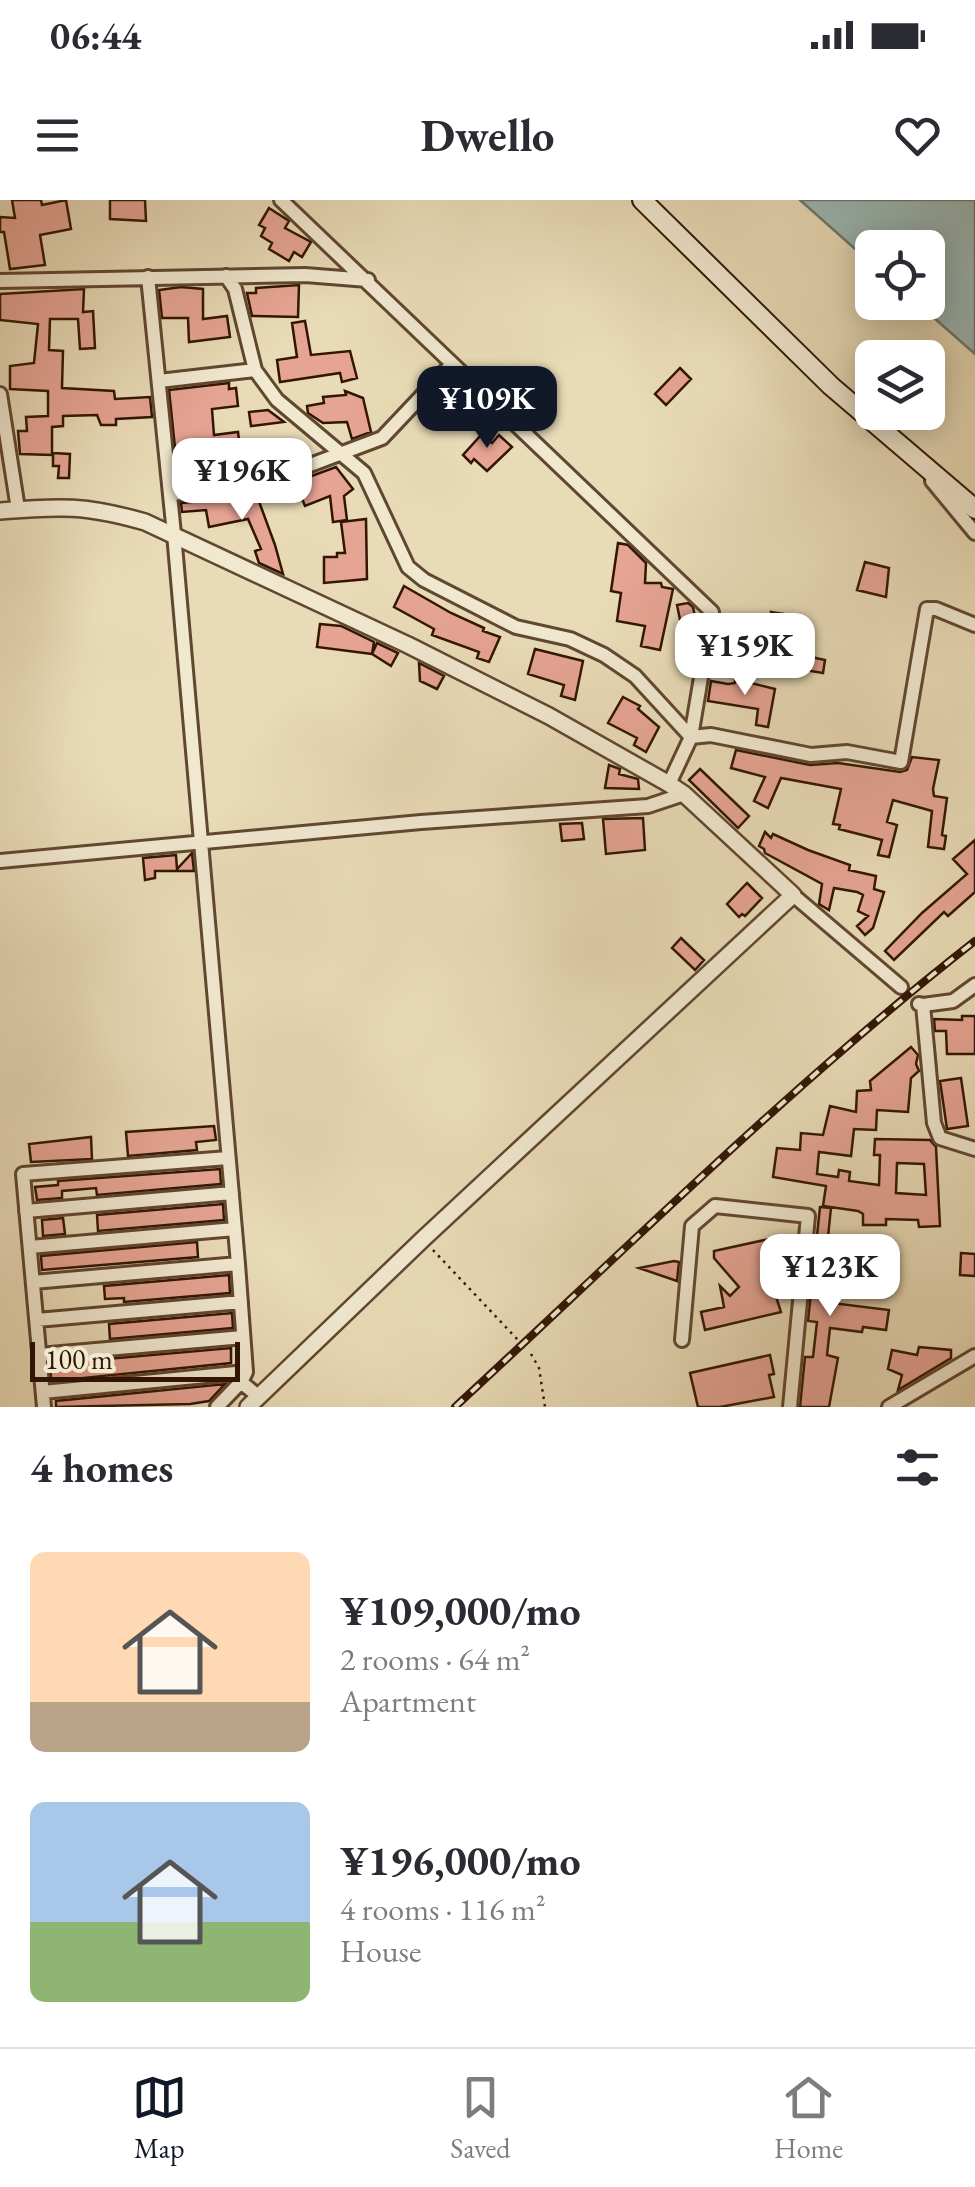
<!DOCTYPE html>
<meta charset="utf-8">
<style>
:root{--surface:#fff;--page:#f7f7f7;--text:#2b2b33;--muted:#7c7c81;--line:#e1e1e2;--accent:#111827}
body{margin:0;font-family:"EB Garamond",serif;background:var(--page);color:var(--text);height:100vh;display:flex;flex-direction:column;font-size:38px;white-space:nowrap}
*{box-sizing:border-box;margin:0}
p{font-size:32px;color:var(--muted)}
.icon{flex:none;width:55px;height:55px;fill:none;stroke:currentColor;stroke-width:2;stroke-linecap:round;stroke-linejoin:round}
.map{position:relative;height:1207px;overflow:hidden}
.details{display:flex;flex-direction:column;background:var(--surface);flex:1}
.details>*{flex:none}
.buttons{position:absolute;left:855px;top:30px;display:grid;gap:20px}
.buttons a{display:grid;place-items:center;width:90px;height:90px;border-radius:15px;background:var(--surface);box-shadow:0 5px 25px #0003;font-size:50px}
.scale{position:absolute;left:30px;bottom:25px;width:210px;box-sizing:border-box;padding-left:10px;border:5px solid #321603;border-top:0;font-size:28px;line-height:35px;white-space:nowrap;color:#321603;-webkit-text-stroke:8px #f1e8d0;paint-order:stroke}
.price{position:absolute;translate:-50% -85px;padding:0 22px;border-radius:20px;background:#fff;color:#222;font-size:32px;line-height:65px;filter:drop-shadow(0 2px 5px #0008)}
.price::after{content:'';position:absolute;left:50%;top:60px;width:30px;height:22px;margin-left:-15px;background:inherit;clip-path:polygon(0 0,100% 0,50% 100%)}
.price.on{background:var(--accent);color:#fff}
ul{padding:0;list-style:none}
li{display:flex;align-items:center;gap:30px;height:250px;padding:0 30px}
li span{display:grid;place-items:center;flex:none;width:280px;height:200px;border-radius:15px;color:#555}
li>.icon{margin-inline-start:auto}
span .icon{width:120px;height:120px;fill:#fffc;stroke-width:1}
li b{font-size:42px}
h2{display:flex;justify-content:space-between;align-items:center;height:120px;padding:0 30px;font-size:42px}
.status{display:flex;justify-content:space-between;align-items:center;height:70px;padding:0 50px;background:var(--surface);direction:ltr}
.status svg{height:28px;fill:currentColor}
header{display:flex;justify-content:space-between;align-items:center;height:130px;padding:0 30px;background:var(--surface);font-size:45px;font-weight:700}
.dock{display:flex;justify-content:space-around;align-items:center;height:140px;border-top:2px solid var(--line);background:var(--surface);font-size:28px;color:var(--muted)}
.dock a{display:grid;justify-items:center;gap:5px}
.dock .on{color:var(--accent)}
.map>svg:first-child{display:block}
</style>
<div class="status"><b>06:44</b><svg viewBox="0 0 49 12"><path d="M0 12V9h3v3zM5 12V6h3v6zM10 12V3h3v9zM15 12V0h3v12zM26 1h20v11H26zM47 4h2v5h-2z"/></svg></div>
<header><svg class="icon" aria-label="menu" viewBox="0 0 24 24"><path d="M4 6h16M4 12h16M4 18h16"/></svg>Dwello<svg class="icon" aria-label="heart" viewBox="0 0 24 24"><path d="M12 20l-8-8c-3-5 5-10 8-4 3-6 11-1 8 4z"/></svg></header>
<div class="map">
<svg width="975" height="1207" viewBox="0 0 975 1207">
<rect width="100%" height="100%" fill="#e9dbb7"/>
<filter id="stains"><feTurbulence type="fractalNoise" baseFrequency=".002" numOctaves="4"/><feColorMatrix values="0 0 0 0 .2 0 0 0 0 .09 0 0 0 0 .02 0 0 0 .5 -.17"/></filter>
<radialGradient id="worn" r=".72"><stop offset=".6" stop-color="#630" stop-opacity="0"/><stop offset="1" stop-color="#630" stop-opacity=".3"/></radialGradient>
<path fill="#9ab9b7" stroke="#70786f" stroke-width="2.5" d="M800,0h175v154l-58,-51 11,-1v-54h-56v16z"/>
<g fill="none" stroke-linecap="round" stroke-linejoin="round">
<path stroke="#70786f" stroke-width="4" d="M931,824l5,45"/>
</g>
<path fill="#e6a494" stroke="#321603" stroke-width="2.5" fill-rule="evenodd" d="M12,0h29l1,5 24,-5 5,29 -31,6 5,30 -35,4 -6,-37h-4v-15l15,1z
M110,0h35l1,21 -36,-2z
M269,8l20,13 -4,7 26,14 -9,15 -8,-5 -5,9 -20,-12 3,-6 -11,-7 4,-8 -6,-3z
M299,85l-1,32 -46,-1 -5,-23h9v-5z
M181,87l22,2v30l24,-3 3,21 -41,5 -1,-24h-26l-3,-28z
M84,89l-1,23 10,-1 2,37 -15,1 -2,-30h-28l-1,31 14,1 -1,37 52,3 1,8 35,-2 2,20 -36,2v6h-15l-4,-10 -34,1v10l-11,1v28l-32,-1 -2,-23h9l-1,-14 22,-1v-25l-38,-2v-23l24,-3 4,-39 -38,-4v-26z
M305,121l6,34 39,-4 7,27 -15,4 -2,-9 -60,9 -3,-22 20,-3 -5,-34z
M680,168l11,11 -25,26 -11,-11z
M229,183v6l7,-1 2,18 -26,3 2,26 24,-3 3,24 -8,1 2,15 -15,1 1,7 -24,2 -4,-25 -17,1 -7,-68z
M447,183l11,10 -22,26 -12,-11z
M345,191l18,7 8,34 -19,7 -5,-17 -24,1 -15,-10 -1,-7 17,-3 -1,-6 23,-2z
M268,210l16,12 -33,4 -2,-14z
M482,234l10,9 7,-8 13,12 -25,24 -13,-12 -3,4 -8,-8z
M53,253l17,1 -1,24h-11l1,-12h-6z
M336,267l17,22 -9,7 3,24 -14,2 -3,-26 -25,10 -10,-24z
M257,296l18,49 8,29 -24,-11 -4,-12 6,-2 -13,-30 -39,8 -3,-17 -24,2 -1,-9z
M366,319l1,60 -43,4v-26h13v-4h8l-4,-31z
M618,343l10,2 18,18 -1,20h16l1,4 11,2 -13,61 -19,-4 4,-20 -28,-5 4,-28 -10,-2z
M865,362l24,6 -3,29 -29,-7z
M404,386l47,27 33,15 -1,3 17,6 -11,25 -12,-4 2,-6 -47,-17 2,-6 -40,-22z
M688,403l5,4 5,24 -15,3 -6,-29z
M771,412l19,3 -4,23 -38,-6 3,-17 20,1z
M320,424l21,2 33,16 -2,12 5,-11 21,10 -7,13 -19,-12 -55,-7z
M535,449l48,12 -8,39 -14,-4 3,-11 -36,-11z
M802,455l23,5 -2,13 -24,-4z
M419,463l25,13 -7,13 -17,-8z
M735,479l40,10 -7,38 -12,-2 2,-16 -50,-8 3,-20 17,3 7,-1z
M623,497l17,9 -2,3 21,18 -13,25 -12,-7 3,-7 -29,-15z
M736,550l74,15 28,-2 62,9 7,-2 5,-13 27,3 -6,29 1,7 13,2 -5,37 4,1 -2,13 -16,-2 4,-36 -39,-11 -6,22 10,3 -8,32 -11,-2 4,-15 -43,-11 1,-4 -7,-1 8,-35 -60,-11 -13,30 -14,-7 11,-24 -34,-9z
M609,565l11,4 -1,5 19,5 1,10 -34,-1z
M700,569l49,47 -11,12 -49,-48z
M643,618l2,32 -39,4 -3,-35z
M582,623l2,16 -22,2 -2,-17z
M765,632l6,6 2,-4 35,16 42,15 -1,5 27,6 -2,13 10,3 -11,36 -8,7 -8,-9 11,-10 -10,-5 5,-16 -6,-3 -23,-4 -5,22 -10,-6 3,-20 -57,-31 -1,-4 -5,-3z
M975,640v52l-27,24 -4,-4 -50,48 -9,-9 37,-38 45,-39 -14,-15z
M192,653l2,18h-39v7l-10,2 -2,-22 33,-3 1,14z
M747,683l15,15 -17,18 -3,-2 -3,3 -12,-13z
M681,738l23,22 -9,10 -23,-22z
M962,816h13v38h-28l-1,-23h-11l-1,-12 28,1z
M911,847l7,8 -2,9 3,7 -8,7 -3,34 -31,-2 -1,20 -22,-1 -3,27 -32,-4 -2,22 21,3 1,-7 11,2 -1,9 30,4 1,-30h-6l1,-16 55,1 6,7 4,79 -21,1 -1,-7 -32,-1v6h-23v-11l-5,-3 -35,-5 3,-20 -53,-9 4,-29 23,2 1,-17 22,2 7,-29 26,6 1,-21 14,-1 -1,-9zM897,963l27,1 2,31 -30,-2z
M961,878l7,48 -21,3 -7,-48z
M214,926l2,14 -20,2 1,8 -69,6 -2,-24z
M91,937l1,22 -61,3 -2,-18z
M220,969l1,15 -124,11 -1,-7 -34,3v7l-25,2 -2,-13 23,-2v-4z
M223,1004l1,16 -126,11 -1,-16z
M820,1007l11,1 -3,29 11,2 -7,64 57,7 -3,20 -23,-3 -1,5 -32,-4 -3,27 11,3 -9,49h-29l5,-50h8l4,-35 -9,-1z
M63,1018l2,16 -22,2 -1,-16z
M783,1036l3,18 -22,5 17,53 -76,18 -4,-18 23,-5 -4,-21 10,10 9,-9 -25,-29v-7z
M197,1042l1,15 -156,13 -1,-14z
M961,1053l14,1v22l-15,-1z
M674,1061l5,1 -2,19 -38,-13z
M229,1075l1,18 -106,9v-4l-19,1 -1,-13z
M232,1113l1,15 -123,11 -1,-15z
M919,1147l32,3v8l-53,32 4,-15 -14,-6 4,-19 25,5z
M231,1148v15l-177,18 -3,-3 -1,-14z
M770,1155l4,19 -5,1 5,22 -54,10h-22l-8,-34z
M225,1184l-16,17 -19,3 -134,3v-6z"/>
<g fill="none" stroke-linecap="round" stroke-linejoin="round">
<g stroke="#604730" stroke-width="18">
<path id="minor" d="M281,0l431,412 -21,125 -22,47
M226,76l9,13 20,81 22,30 87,73 44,94 16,13 92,47 54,12 34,16 31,21 56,61 20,-2 100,20 36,-3 54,10 26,-153h9l39,16
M148,77l26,257 64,730 8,108 -5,10 17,14
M0,81l305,-6 63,5
M159,181l96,-11
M0,194l18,115
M932,281l43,52
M170,294l79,-6 133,-50 70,-74
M0,661l421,-39 227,-16 36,-12
M793,695l108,92
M919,804l4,1 11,118 6,15 35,11
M923,805l30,-4 22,-16
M26,1011l206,-18
M30,1047l205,-18
M33,1082l205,-18
M37,1120l204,-18
M682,1140l10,-114 23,-20 93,10 -18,191
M39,1155l204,-18
M43,1192l203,-20
M44,1207l-21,-233 205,-16
M217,1207l24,-25
M889,1207l86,-51"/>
</g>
<g stroke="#604730" stroke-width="20">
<path id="tertiary" d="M0,311c60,-5 86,-6 145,11l263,123 141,71 120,68 15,10 109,101 -370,344 -175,168"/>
</g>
<g stroke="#321603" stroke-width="22">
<path id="secondary" d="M642,0l189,186 144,123"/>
</g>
<path stroke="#321603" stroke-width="2.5" stroke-dasharray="2.5 5" stroke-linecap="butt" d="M433,1050l85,90
M531,1154l8,14 6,39"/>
<use href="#minor" stroke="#f1e8d0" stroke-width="12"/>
<use href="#tertiary" stroke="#f1e8d0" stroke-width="15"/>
<use href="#secondary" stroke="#f1e8d0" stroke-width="18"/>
<g stroke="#321603" stroke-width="8">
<path id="rail" d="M455,1207c170,-157 337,-323 520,-466"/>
</g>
<use href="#rail" stroke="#f1e8d0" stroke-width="4" stroke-dasharray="11" stroke-linecap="butt"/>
</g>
<rect width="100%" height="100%" filter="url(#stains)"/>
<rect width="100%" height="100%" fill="url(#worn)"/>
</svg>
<div class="buttons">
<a><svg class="icon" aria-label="locate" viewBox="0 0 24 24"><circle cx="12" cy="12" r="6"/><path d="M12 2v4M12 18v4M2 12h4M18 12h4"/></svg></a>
<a><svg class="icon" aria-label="layers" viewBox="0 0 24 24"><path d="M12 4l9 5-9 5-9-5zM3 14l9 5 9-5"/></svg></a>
</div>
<div class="scale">100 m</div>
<b class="price on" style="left:487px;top:251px">¥109K</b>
<b class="price" style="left:242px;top:323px">¥196K</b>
<b class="price" style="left:745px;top:498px">¥159K</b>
<b class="price" style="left:830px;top:1119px">¥123K</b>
</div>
<section class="details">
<h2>4 homes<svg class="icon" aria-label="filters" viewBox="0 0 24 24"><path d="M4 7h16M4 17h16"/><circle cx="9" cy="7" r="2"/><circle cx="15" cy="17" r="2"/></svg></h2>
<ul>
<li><span style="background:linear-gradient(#ffd9b3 75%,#b9a48a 0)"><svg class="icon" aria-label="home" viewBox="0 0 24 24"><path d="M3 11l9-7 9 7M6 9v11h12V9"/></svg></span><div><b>¥109,000/mo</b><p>2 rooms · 64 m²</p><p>Apartment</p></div></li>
<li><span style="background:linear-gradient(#a9c7e8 60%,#8fb573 0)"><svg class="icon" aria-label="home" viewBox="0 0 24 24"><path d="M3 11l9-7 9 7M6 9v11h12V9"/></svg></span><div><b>¥196,000/mo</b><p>4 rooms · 116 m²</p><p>House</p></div></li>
</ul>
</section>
<nav class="dock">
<a class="on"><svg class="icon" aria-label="map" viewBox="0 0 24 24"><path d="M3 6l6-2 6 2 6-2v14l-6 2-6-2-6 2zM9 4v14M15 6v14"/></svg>Map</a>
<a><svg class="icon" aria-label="saved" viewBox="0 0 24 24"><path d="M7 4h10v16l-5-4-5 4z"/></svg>Saved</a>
<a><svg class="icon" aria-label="home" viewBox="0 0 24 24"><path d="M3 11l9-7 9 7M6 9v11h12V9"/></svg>Home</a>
</nav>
